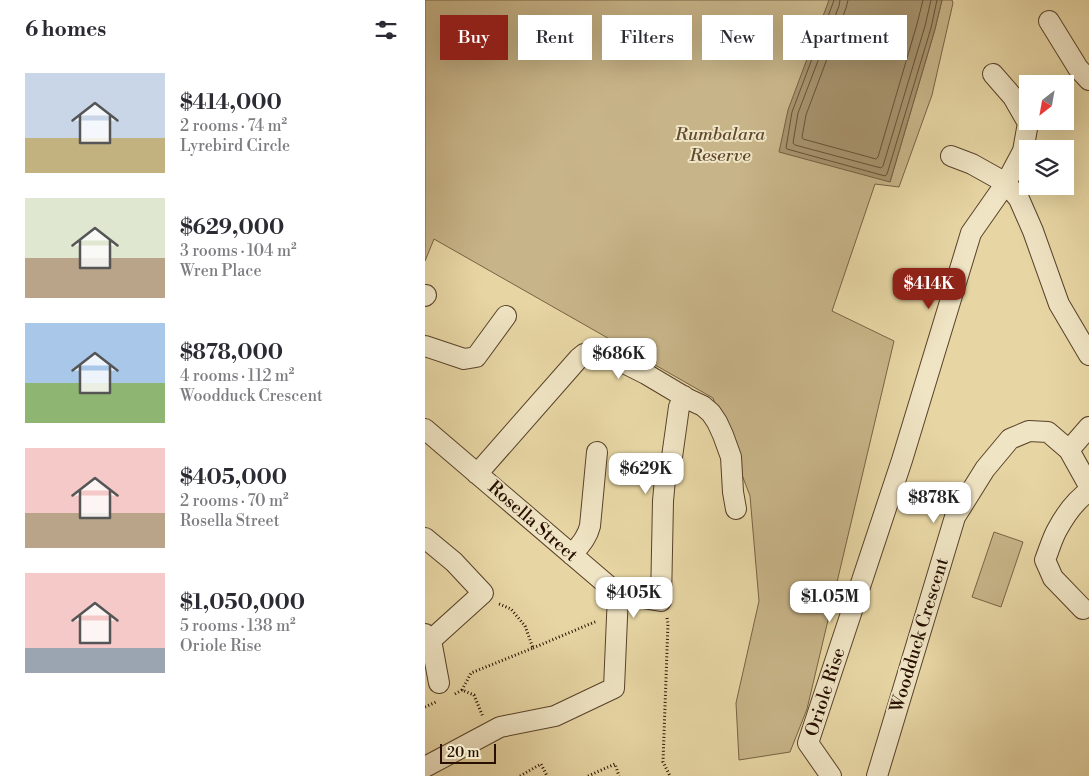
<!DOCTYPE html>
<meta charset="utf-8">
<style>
:root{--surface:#fff;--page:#f7f7f7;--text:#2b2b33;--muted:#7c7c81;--accent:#8f2418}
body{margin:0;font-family:"Libre Bodoni",serif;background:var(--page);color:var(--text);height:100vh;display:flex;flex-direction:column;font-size:19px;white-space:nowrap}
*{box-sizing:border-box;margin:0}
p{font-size:16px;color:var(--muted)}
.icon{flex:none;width:28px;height:28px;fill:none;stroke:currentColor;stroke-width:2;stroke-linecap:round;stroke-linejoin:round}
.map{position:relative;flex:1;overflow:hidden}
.side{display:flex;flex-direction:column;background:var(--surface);width:425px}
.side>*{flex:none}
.guide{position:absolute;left:15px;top:15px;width:475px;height:45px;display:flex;gap:10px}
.needle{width:32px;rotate:211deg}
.buttons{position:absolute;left:594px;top:75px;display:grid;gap:10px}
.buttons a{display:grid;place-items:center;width:55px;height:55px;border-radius:0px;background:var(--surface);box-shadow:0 5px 20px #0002;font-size:25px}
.scale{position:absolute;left:15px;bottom:12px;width:56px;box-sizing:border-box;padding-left:5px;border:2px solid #280f00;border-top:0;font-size:14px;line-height:18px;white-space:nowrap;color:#280f00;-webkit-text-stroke:4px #efe4c4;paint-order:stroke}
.price{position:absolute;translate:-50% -42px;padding:0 11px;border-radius:10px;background:#fff;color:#222;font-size:16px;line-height:32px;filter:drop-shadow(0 1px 2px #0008)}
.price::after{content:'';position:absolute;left:50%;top:30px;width:15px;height:11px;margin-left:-8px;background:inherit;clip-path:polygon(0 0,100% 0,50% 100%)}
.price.current{background:var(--accent);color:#fff}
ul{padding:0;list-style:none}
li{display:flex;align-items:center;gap:15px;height:125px;padding:0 25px}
li span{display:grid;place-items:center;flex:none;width:140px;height:100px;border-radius:0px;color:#555}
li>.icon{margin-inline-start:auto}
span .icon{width:60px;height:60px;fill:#fffc;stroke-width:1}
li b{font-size:21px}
h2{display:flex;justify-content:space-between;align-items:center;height:60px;padding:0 25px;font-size:21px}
.chip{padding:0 18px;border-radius:0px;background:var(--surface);box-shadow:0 5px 20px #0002;font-size:18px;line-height:45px}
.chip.current{background:var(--accent);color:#fff}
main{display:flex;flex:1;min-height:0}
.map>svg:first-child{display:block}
</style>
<main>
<section class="side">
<h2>6 homes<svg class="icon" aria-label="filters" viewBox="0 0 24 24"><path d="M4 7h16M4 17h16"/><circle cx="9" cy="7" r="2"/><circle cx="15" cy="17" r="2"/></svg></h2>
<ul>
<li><span style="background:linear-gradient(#c9d6e8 65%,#c2b280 0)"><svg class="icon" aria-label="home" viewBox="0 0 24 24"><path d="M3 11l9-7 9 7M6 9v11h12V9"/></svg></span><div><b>$414,000</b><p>2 rooms · 74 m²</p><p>Lyrebird Circle</p></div></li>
<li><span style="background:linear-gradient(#dfe7d0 60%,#b9a48a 0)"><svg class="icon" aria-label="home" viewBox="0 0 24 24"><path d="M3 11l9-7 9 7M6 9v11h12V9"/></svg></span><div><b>$629,000</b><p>3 rooms · 104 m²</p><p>Wren Place</p></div></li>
<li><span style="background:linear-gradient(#a9c7e8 60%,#8fb573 0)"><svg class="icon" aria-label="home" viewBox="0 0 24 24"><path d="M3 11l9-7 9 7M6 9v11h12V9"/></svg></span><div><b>$878,000</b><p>4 rooms · 112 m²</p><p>Woodduck Crescent</p></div></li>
<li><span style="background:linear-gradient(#f6c9c9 65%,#b9a48a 0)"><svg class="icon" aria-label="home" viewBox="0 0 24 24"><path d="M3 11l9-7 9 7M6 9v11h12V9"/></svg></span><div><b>$405,000</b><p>2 rooms · 70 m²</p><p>Rosella Street</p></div></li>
<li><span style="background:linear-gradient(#f6c9c9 75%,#9aa5b1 0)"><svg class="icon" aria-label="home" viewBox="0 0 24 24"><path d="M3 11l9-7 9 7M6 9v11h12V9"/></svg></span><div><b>$1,050,000</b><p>5 rooms · 138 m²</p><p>Oriole Rise</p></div></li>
</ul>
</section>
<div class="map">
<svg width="664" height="776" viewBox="0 0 664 776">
<rect width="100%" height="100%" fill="#e7d6a4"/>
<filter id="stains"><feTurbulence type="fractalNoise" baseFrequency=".004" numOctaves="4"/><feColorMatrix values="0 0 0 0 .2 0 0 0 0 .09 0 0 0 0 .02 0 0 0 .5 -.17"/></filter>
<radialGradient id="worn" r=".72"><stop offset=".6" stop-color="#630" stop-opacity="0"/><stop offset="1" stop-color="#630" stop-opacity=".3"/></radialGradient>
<path fill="#c7b488" stroke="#786244" d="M0,0h415l50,182 45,-153 7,-29h10l1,3 -21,92 -33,92 -24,-3 -43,127 62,30 -87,368 -17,43 -51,8 -3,-57 23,-102 -9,-105 -37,-98 -279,-159 -9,22z
M569,532l29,10 -22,65 -29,-10z"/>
<path fill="#a6926c" stroke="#745e41" d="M404,0h113l-7,29 -45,153 -111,-30 9,-42z"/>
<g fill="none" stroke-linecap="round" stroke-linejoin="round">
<path stroke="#675036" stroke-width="1" d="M409,0l-1,3 -41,109 -6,36 1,1 98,27 2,-2 44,-146 6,-28
M415,0l-1,6 -41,107 -5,30 2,2 86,23 2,-2 42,-140 6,-26
M423,0l-2,8 -40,107 -4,22 1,2 73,20 2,-2 39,-133 6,-24"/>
<g stroke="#584129" stroke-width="22">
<path id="minor" d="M624,21l29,47 11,12
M526,156l21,8 34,19 13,16 14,32 26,73 30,51
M0,296l1,-1
M0,346l39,13 12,-2 30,-41
M0,429l193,165 -4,94 -59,28 -55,11 -75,40
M644,450l20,-23
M52,474l102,-116 5,-4 9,-2 7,1 14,5 32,16 42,25 15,7 8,7 6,9 6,13 8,22 2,35 3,17
M0,538l29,24 29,31 -52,47 -6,-6
M147,555c8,-10 15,-17 18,-29l7,-74
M193,594l43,7 2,-100 2,-22 7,-22 7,-50 5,-11
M658,609l-30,-31 -8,-18c4,-10 7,-21 12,-30 7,-13 19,-30 32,-39
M6,640l8,43
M406,776l-23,-33 94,-283 69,-227 35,-50 17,-32 5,-28 -15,-26 -20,-23
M452,776l78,-259 30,-48 25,-30 19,-8 19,1 21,18 20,36"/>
</g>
<path stroke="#280f00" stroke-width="3" stroke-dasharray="1 2.5" stroke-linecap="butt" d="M242,618l1,5 -5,139 7,14
M108,648l64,-27
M37,690l9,-17 62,-25 -8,-22 -14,-17 -14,-6
M30,694l7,-4 12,5 9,22
M0,707l11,-5
M95,776l21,-12 6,12
M163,776l27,-12 4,12"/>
<use href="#minor" stroke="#efe4c4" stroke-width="20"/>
</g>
<g text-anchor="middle" stroke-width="4" stroke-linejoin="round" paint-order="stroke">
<g font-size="18" font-style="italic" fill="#604930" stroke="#efe4c4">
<text x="295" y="140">Rumbalara<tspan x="295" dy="21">Reserve</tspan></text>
</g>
<g font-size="18" fill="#280f00" stroke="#efe4c4">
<text transform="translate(108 521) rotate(41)" y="6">Rosella Street</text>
<text transform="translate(494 635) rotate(-73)" y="6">Woodduck Crescent</text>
<text transform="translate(400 692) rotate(-72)" y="6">Oriole Rise</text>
</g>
</g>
<rect width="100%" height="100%" filter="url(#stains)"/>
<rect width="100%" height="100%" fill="url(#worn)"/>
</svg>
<div class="buttons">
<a><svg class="needle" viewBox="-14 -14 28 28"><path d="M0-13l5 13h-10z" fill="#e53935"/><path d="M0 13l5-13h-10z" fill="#7c7c81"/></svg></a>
<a><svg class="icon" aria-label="layers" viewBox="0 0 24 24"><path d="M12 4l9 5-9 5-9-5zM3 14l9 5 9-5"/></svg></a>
</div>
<div class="scale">20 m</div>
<b class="price current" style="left:504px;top:310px">$414K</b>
<b class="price" style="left:194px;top:380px">$686K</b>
<b class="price" style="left:221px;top:495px">$629K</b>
<b class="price" style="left:509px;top:524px">$878K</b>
<b class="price" style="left:209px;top:619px">$405K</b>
<b class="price" style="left:405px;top:623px">$1.05M</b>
<div class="guide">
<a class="chip current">Buy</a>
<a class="chip">Rent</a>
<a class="chip">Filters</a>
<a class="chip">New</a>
<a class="chip">Apartment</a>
</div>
</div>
</main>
